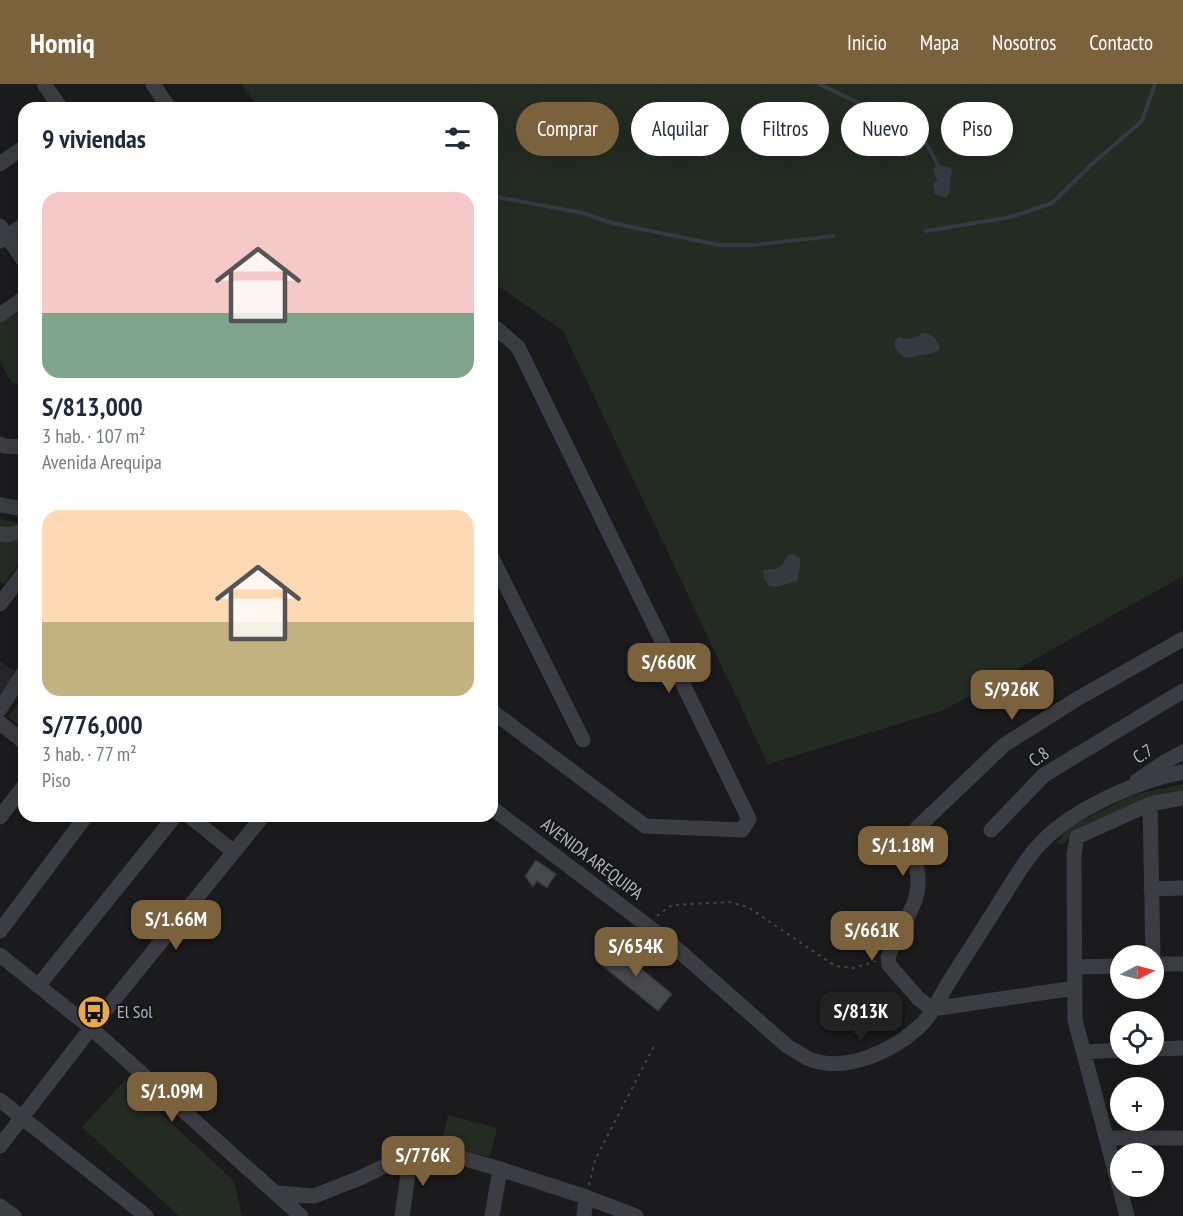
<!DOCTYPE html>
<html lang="es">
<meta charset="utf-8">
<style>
:root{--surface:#fff;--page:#f2f2f3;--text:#1f2937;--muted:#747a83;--accent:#7b623d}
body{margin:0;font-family:"PT Sans Narrow",sans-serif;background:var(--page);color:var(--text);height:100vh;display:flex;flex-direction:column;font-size:22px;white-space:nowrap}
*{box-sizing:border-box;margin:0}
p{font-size:20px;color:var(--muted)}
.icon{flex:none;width:33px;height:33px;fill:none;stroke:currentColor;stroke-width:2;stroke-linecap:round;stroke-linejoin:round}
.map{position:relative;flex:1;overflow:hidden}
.sheet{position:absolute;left:18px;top:18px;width:480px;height:720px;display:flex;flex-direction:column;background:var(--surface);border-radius:18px;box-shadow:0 6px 24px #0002}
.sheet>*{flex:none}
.top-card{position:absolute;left:516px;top:18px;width:570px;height:54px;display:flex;gap:12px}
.needle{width:39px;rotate:84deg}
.fabs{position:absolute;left:1110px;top:861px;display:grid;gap:12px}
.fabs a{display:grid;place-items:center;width:54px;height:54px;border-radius:50%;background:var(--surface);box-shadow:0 6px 24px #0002;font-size:30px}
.price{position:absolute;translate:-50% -51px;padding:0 14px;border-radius:12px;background:var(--accent);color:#fff;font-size:20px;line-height:39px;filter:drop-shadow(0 2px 3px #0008)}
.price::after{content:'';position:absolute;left:50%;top:36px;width:18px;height:14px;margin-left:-9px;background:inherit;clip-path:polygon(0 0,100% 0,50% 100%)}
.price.current{background:#222;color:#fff}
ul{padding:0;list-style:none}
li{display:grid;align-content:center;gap:12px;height:318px;padding:0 24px}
li span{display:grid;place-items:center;height:186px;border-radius:18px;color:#555}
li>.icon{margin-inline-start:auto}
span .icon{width:108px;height:108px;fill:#fffc;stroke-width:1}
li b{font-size:26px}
h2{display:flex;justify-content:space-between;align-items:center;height:72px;padding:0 24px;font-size:26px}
.tag{padding:0 21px;border-radius:27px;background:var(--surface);box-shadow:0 6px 24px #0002;font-size:21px;line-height:54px}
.tag.current{background:var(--accent);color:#fff}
header{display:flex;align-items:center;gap:36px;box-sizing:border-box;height:84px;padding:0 30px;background:var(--accent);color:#fff}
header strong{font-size:28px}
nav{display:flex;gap:33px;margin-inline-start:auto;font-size:21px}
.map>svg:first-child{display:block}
</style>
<header>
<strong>Homiq</strong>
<nav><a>Inicio</a><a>Mapa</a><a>Nosotros</a><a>Contacto</a></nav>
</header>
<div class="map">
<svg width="1183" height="1132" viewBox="0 0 1183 1132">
<rect width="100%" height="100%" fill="#1b1b1d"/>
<path fill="#27272a" d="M0,577l16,11 -16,22z"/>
<path fill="#232b23" d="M241,0h942v492l-239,134 -176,54 -205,-433 -71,-49v-174h-233z
M24,226v74l-12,-1 -12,-21v-39z
M0,434l24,8v30l-20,28 -4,-3z
M24,612v34l-16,-13z
M1183,700v7l-112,44 -7,9 -8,-1 12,-15 64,-33z
M125,996l109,101 8,35h-63l-97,-89z
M448,1031l49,13 -7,29 -49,-12z"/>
<path fill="#313b41" d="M938,81l10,2 4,3 -3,23 -3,5 -11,-4 -2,-9 4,-5 -4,-11z
M922,249c8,-1 14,5 18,13l-1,4 -5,3 -29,5 -10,-9v-8l4,-4 8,2 12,-3z
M792,470l8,4v12l-3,11 -20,6 -8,-1 -5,-7 -1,-9 12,-1 7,-4 6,-10z"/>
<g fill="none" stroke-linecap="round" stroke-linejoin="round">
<path stroke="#313b41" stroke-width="4" d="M819,0l101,48 18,33
M492,112l91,17 29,10 107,22h33l81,-9
M926,147l85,-14 41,-14 40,-39 50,-43 13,-37"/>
</g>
<path fill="#48494d" stroke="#353539" stroke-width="1.5" d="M536,776l20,14 -9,14 -10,-7 -4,6 -8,-11z
M614,862l58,48 -14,17 -59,-48z"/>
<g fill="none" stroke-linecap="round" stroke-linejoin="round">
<path stroke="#424449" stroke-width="2" stroke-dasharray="3 4.5" stroke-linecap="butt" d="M657,832l15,-11 57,-3 19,5 87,59 18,2 24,-7
M589,1101l6,-25 59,-114"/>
<path stroke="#3c3d42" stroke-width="15" d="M44,0l17,24
M153,0l16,24
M0,80l24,-17
M0,142l24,35
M0,157l24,-16
M0,231l24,-17
M492,243l5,2 21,18 231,472 -7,11 -97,-4 -153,-115
M0,360l4,2 20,1
M0,421l24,4
M0,450l7,1 17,-4
M492,474l91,182
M0,520l24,-32
M0,625l24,-37
M0,639l24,19
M1137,697l26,-18 20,-11
M1150,720l3,152
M492,724l177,134 118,104c7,4 13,8 20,12 38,17 88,-8 115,-34 11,-11 19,-29 27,-42 18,-28 36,-57 54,-85 12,-19 23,-39 39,-55 31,-33 97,-62 141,-70
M189,732l45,36
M0,733l24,-31
M991,746l53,-55 139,-84
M1151,805l32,-1
M0,847l86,-115
M0,871l91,73 210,188
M1154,880h29
M1075,883l45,-1
M38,902l137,-170
M1075,904l-143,21 -13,-10 -30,-34 -1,-8c7,-19 26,-47 29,-64 5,-23 -9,-44 0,-65l87,-83 73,-46 106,-60
M1154,965l29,-1
M1084,968l36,-2
M0,1016l146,116
M1107,1054h76
M0,1062l91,-118 172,-212
M276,1109l38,3 46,-18 51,-25 18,-1 33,6 38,11 86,28 50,19
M0,1122l14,10
M402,1132l9,-63
M492,1132l8,-47
M584,1132l2,-19
M1127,1132l-52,-196 -1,-166 3,-17 73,-33 33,-6"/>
</g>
<defs>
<g id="bus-disc" transform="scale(1.725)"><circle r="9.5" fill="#eca844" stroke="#161618"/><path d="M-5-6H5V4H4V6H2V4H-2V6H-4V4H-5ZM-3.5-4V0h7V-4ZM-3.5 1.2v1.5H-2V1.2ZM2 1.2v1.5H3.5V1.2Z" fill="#111"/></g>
</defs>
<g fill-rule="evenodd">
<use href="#bus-disc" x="94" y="928"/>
</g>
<g text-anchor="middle" stroke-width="4.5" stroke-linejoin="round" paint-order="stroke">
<g font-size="18" fill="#aeb3bc" stroke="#161618">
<text transform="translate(1143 670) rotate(-33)" y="6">C.7</text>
<text transform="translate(1039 673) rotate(-36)" y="6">C.8</text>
<text transform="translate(592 775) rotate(37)" y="6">AVENIDA AREQUIPA</text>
</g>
<g font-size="18" fill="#aeb3bc" stroke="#161618" text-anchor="start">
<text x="117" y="934">El Sol</text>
</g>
</g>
</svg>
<div class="fabs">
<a><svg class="needle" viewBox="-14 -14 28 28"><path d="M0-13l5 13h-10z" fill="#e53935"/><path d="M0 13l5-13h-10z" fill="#747a83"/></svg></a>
<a><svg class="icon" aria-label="locate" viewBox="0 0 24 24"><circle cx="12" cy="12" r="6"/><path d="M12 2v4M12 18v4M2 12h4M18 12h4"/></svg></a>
<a>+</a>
<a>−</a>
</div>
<b class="price" style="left:669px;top:610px">S/660K</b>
<b class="price" style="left:1012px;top:637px">S/926K</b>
<b class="price" style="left:903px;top:793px">S/1.18M</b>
<b class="price" style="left:176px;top:867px">S/1.66M</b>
<b class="price" style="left:872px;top:878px">S/661K</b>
<b class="price" style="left:636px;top:894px">S/654K</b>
<b class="price current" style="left:861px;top:959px">S/813K</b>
<b class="price" style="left:172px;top:1039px">S/1.09M</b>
<b class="price" style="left:423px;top:1103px">S/776K</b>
<div class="top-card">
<a class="tag current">Comprar</a>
<a class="tag">Alquilar</a>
<a class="tag">Filtros</a>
<a class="tag">Nuevo</a>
<a class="tag">Piso</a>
</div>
<section class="sheet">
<h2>9 viviendas<svg class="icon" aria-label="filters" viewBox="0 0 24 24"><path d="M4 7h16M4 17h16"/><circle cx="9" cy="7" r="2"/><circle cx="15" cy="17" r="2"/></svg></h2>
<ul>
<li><span style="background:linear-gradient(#f6c9c9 65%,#7fa58c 0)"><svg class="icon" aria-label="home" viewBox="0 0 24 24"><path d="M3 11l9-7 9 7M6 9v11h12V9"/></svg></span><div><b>S/813,000</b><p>3 hab. · 107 m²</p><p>Avenida Arequipa</p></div></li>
<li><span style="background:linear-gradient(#ffd9b3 60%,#c2b280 0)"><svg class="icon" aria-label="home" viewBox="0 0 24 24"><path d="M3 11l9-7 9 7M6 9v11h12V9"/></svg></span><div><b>S/776,000</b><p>3 hab. · 77 m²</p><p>Piso</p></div></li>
</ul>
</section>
</div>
